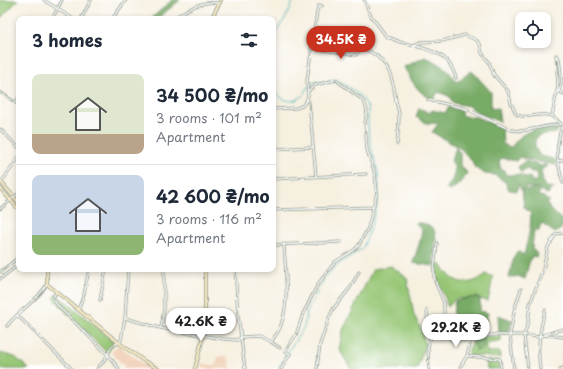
<!DOCTYPE html>
<meta charset="utf-8">
<style>
:root{--surface:#fff;--page:#f6f6f7;--text:#1f2937;--muted:#747a83;--line:#e0e1e3;--accent:#c8321e}
body{margin:0;font-family:"Playpen Sans",sans-serif;background:var(--page);color:var(--text);height:100vh;display:flex;flex-direction:column;font-size:15px;white-space:nowrap}
*{box-sizing:border-box;margin:0}
p{font-size:13px;color:var(--muted)}
.icon{flex:none;width:22px;height:22px;fill:none;stroke:currentColor;stroke-width:2;stroke-linecap:round;stroke-linejoin:round}
.map{position:relative;flex:1;overflow:hidden}
.side{position:absolute;left:16px;top:16px;width:260px;height:256px;display:flex;flex-direction:column;background:var(--surface);border-radius:8px;box-shadow:0 2px 6px #0003}
.side>*{flex:none}
.fabs{position:absolute;left:515px;top:12px;display:grid;gap:8px}
.fabs a{display:grid;place-items:center;width:36px;height:36px;border-radius:8px;background:var(--surface);box-shadow:0 2px 6px #0003;font-size:20px}
.price{position:absolute;translate:-50% -34px;padding:0 9px;border-radius:14px;background:#fff;color:#222;font-size:13px;line-height:26px;filter:drop-shadow(0 1px 2px #0008)}
.price::after{content:'';position:absolute;left:50%;top:24px;width:12px;height:9px;margin-left:-6px;background:inherit;clip-path:polygon(0 0,100% 0,50% 100%)}
.price.active{background:var(--accent);color:#fff}
ul{padding:0;list-style:none}
li{display:flex;align-items:center;gap:12px;height:100px;padding:0 16px}
li+li{border-top:1px solid var(--line)}
li span{display:grid;place-items:center;flex:none;width:112px;height:80px;border-radius:8px;color:#555}
li>.icon{margin-inline-start:auto}
span .icon{width:48px;height:48px;fill:#fffc;stroke-width:1}
li b{font-size:17px}
h2{display:flex;justify-content:space-between;align-items:center;height:48px;padding:0 16px;font-size:17px}
.map>svg:first-child{display:block}
</style>
<div class="map">
<svg width="563" height="369" viewBox="0 0 563 369">
<rect width="100%" height="100%" fill="#fff"/>
<filter id="ink" filterUnits="userSpaceOnUse"><feTurbulence type="fractalNoise" baseFrequency=".025" numOctaves="2"/><feDisplacementMap in="SourceGraphic" scale="8" xChannelSelector="R" yChannelSelector="G"/><feConvolveMatrix kernelMatrix="1 2 1 2 8 2 1 2 1" color-interpolation-filters="sRGB"/></filter>
<filter id="wash" filterUnits="userSpaceOnUse"><feTurbulence type="fractalNoise" baseFrequency=".012" numOctaves="4" result="noise"/><feDisplacementMap in="SourceGraphic" scale="16" xChannelSelector="R" yChannelSelector="G"/><feGaussianBlur stdDeviation="0.9" result="paint"/><feColorMatrix in="noise" values="0 0 0 0 0 0 0 0 0 0 0 0 0 0 0 0 0 1.4 0 .05"/><feComposite in="paint" operator="in"/></filter>
<g filter="url(#wash)">
<rect width="100%" height="100%" fill="#f6f0e0"/>
<path fill="#f2d5be" d="M118,345l25,18 11,6h-30v-3l-13,-14z
M218,357h9l2,2 2,10h-31l2,-6 13,3z"/>
<path fill="#96c675" stroke="#5a8254" d="M0,0h18l-18,19z
M436,263l4,1c4,4 7,9 11,13 11,9 25,6 35,-3l7,3 -5,24 -8,-2 -1,-2 -24,2 -7,8 -2,-7 -8,-18z
M391,266l16,12 7,37 8,16 3,15 -8,23h-66l-12,-20 4,-19 30,-61z
M56,294l18,14 -6,7 -14,-17z
M75,309l40,33 -8,11 -37,-37z
M489,336l12,1v4l-13,1 -1,10h13v6l-32,-3 3,-13 12,-5z
M0,353l15,4 14,12h-29z
M486,361h12l1,8h-12z"/>
<path fill="#78ab66" stroke="#4c744d" d="M172,0h8l-23,19h-6z
M425,57c15,6 23,11 31,25l16,-11 19,21v17l7,-1 2,14 -22,-9 -9,-7 -16,-3 -4,-7 -11,-4 -4,7c-15,-3 -23,-19 -30,-32z
M449,107l12,4 1,5 14,1 26,11 1,16 7,4 12,-13 10,-5 25,-4 2,3 -3,4 -17,2 -4,5v7l5,9 15,3 2,6 -28,-5 -10,-3 -3,4 -14,-3 -3,3 2,9h4l1,5c7,0 15,-2 20,3l4,-1 3,5 5,-3 -1,-7h-7l-1,-3 -5,1 -3,3 -3,-6 7,-6 11,3 6,2 2,-2 4,2 -7,4 2,10 -1,1 4,7v-1l9,1 -4,1 -3,5 -5,-2 2,-1 -2,-1 -5,3 2,4 3,-1 4,4 3,1 -3,3 3,5 12,11v8l-7,5 -14,-10 -2,7h-5l-2,18 5,6 -1,3 -4,-1 -3,7 -4,16 -7,-3 -9,2 5,-21 3,-6 7,4 6,-26 1,-15 -7,-7 -2,-17 17,-2 -12,-1 -6,3 -3,-6 -1,7 -8,-1 -4,-8 -10,-7 -10,-1 -10,-6 -3,-7 -11,-12 -29,-17 6,-8 -2,-1 -8,1 -12,-7 3,-9 11,5 2,-3 13,3z
M456,148l4,5v11l7,9 -5,9 -12,9 -4,-2c7,-10 12,-17 5,-29z
M416,223h7l11,6 2,9 -3,28 -20,-3 7,-22 2,-11z
M475,297l5,2v12l8,2 -3,15 -10,2 -8,4 -10,-3 -6,-5 4,-25z
M498,315l14,5 -3,13h-10z
M484,338l1,5 -1,5 -9,3 1,-5 -3,-1v-2l5,-3z"/>
<g fill="none" stroke-linecap="round" stroke-linejoin="round">
<path stroke="#3fb0b9" stroke-width="1" d="M273,43l3,-2c-2,-12 7,-17 11,-26 3,-5 4,-10 7,-15
M273,88c6,11 18,18 29,8 4,-3 5,-9 9,-12 6,-4 10,-1 16,-2 3,-1 6,-2 9,-3 11,8 23,13 30,25 4,7 1,14 2,21 0,6 1,11 2,16 1,11 7,22 8,33 3,25 -5,48 -14,71l-1,3 -22,14 -13,11 -4,6 -17,33 -3,15 -18,28 -8,14"/>
</g>
</g>
<g filter="url(#ink)">
<g fill="none" stroke-linecap="round" stroke-linejoin="round">
<g stroke="#8a968a" stroke-width="3">
<path id="street" d="M44,0l29,19
M364,0l7,16 15,20 14,6 14,3 7,-3 21,-1 23,-6 11,5 4,4 2,9 7,9 5,13 14,16 3,12 5,11c9,7 24,-3 35,2 5,2 8,6 12,10
M52,19l10,-19
M81,19l10,-19
M112,19l14,-19
M173,19c12,-9 30,-19 46,-16
M414,45c22,8 34,8 42,33
M311,48l45,7 6,-7
M361,48c26,8 32,28 35,53 1,5 3,10 3,15 0,9 -1,19 -2,28
M556,55l3,3 3,25 -4,10
M559,90l4,4
M0,92l19,13
M307,99l2,3 7,74
M428,100l36,8 47,22 10,1 40,-7
M16,103l3,-7
M273,109l23,-1 6,-2 4,-5 2,-5 -1,-16 10,-69 2,-6 3,1
M552,116l6,-30 -2,-31
M562,125c-7,25 -6,33 1,58
M0,129l19,19
M273,149l40,-2
M558,161l5,-1
M273,179l93,-5
M1,183l18,-26
M0,209l19,-16
M273,210l100,-3
M437,243l-3,26v8l3,9 7,17v13l3,18
M273,245l68,-3
M235,269l3,46 7,54
M0,272l19,-15
M0,279l19,-15
M56,292l-3,6 5,8 50,49 11,14
M100,300l6,-31
M78,310l6,-16 5,-25
M427,310l1,24 3,2 -3,11 1,22
M17,315l55,54
M125,318l35,10 63,11 14,1 5,-3 17,-1 12,6 9,6
M7,326c12,-16 31,-25 40,-42
M161,328l3,-19v-40
M546,334l17,-5
M431,336l7,-2h9l4,6 20,1 -4,15 -8,13
M272,341c3,-5 7,-10 9,-16 9,-24 4,-56 3,-81
M471,341l18,-6h35l15,2 5,-2 19,2
M467,356l33,3 1,10
M97,369c2,-3 6,-6 8,-10 6,-6 2,-14 14,-16l2,-3 4,-22 3,-49
M281,369l9,-15 -5,-3 11,-16 7,-21 15,-30 17,-22 19,-12 5,-5 9,-17 9,-36 -2,-18 -8,-24 -2,-27 2,-13 -3,-8 -4,-4 -24,-18 -21,5 -7,6
M317,369l3,-25 9,-26 4,-9 17,-21 9,-16
M514,369l-4,-34 4,-24 7,-22
M528,369l-4,-34 4,-12 2,-19 13,-35 5,-22 8,-13 7,-1
M540,369c-3,-21 0,-39 5,-59
M560,369l3,-1"/>
</g>
<g stroke="#8a968a" stroke-width="4">
<path id="secondary" d="M211,19l10,-19
M0,181l19,22
M0,188l19,22
M47,269v15l72,59 25,18 14,8
M195,369l10,-41v-59"/>
</g>
<use href="#street" stroke="#fff" stroke-width="1.5"/>
<use href="#secondary" stroke="#f7e9c3" stroke-width="2.5"/>
</g>
</g>
</svg>
<div class="fabs">
<a><svg class="icon" aria-label="locate" viewBox="0 0 24 24"><circle cx="12" cy="12" r="6"/><path d="M12 2v4M12 18v4M2 12h4M18 12h4"/></svg></a>
</div>
<b class="price active" style="left:341px;top:60px">34.5K ₴</b>
<b class="price" style="left:201px;top:342px">42.6K ₴</b>
<b class="price" style="left:456px;top:348px">29.2K ₴</b>
<section class="side">
<h2>3 homes<svg class="icon" aria-label="filters" viewBox="0 0 24 24"><path d="M4 7h16M4 17h16"/><circle cx="9" cy="7" r="2"/><circle cx="15" cy="17" r="2"/></svg></h2>
<ul>
<li><span style="background:linear-gradient(#dfe7d0 75%,#b9a48a 0)"><svg class="icon" aria-label="home" viewBox="0 0 24 24"><path d="M3 11l9-7 9 7M6 9v11h12V9"/></svg></span><div><b>34 500 ₴/mo</b><p>3 rooms · 101 m²</p><p>Apartment</p></div></li>
<li><span style="background:linear-gradient(#c9d6e8 75%,#8fb573 0)"><svg class="icon" aria-label="home" viewBox="0 0 24 24"><path d="M3 11l9-7 9 7M6 9v11h12V9"/></svg></span><div><b>42 600 ₴/mo</b><p>3 rooms · 116 m²</p><p>Apartment</p></div></li>
</ul>
</section>
</div>
